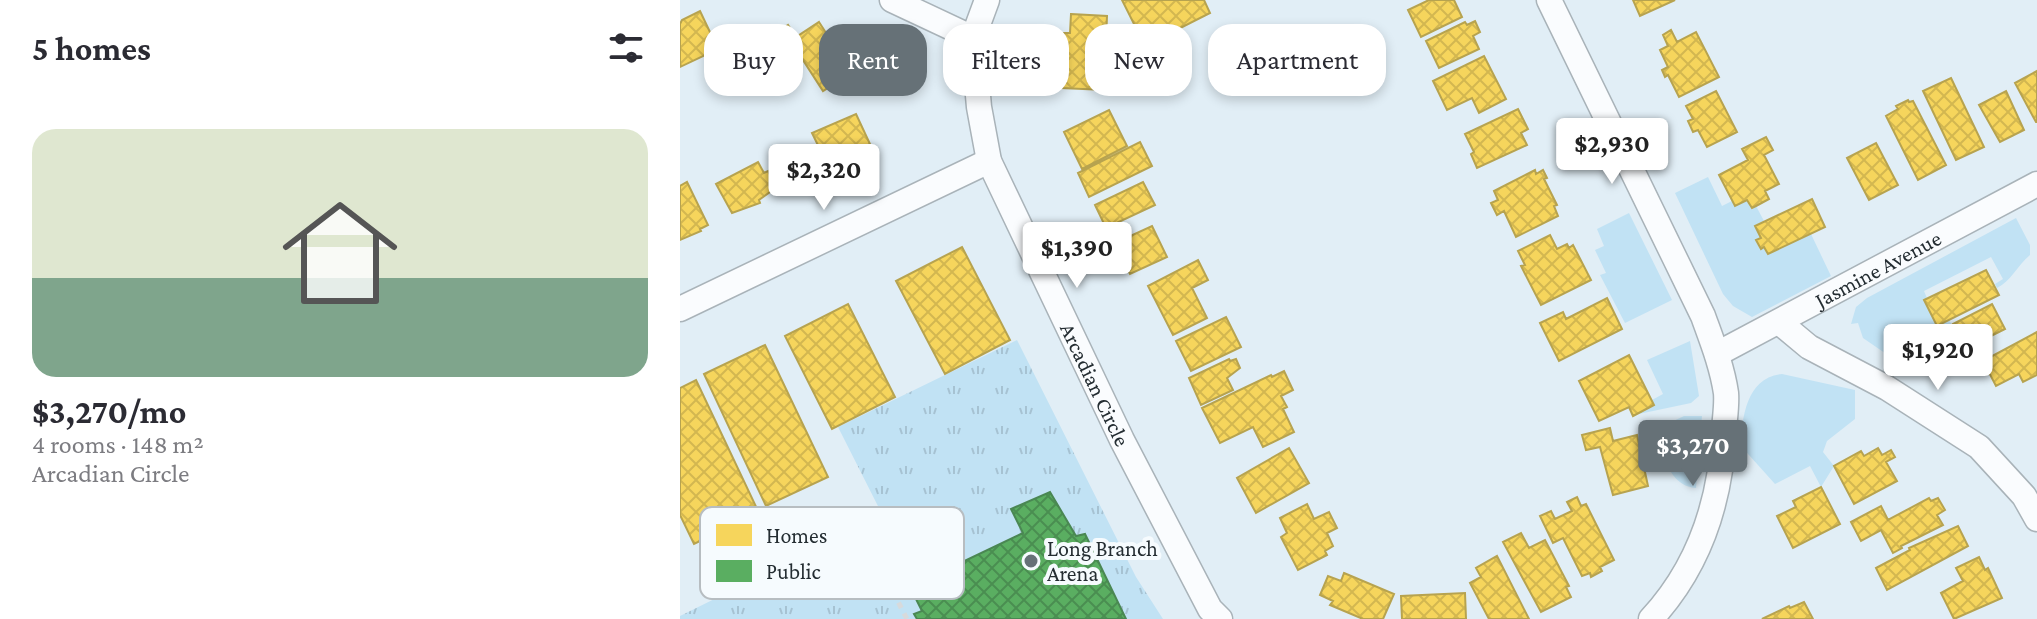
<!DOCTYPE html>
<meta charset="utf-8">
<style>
:root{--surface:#fff;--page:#f7f7f7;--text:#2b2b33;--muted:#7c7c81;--accent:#667177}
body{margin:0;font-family:"Crimson Pro",serif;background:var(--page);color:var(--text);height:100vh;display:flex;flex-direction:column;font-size:30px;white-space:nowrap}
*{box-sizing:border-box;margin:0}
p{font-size:26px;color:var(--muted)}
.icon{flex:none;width:44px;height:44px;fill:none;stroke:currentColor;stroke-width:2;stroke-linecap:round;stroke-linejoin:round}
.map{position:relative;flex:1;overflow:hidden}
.panel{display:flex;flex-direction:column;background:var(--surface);width:680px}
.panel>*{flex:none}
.guide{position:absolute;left:24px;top:24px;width:760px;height:72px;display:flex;gap:16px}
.price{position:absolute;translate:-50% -68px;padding:0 18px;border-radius:8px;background:#fff;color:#222;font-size:26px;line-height:52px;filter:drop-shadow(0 2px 4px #0008)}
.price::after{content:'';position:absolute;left:50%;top:48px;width:24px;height:18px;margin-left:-12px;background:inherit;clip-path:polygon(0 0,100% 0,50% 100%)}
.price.active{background:var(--accent);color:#fff}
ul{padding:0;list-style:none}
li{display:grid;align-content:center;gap:16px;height:424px;padding:0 32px}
li span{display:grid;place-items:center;height:248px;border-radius:24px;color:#555}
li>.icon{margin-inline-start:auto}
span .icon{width:144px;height:144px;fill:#fffc;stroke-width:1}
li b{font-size:34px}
h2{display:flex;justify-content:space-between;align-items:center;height:96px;padding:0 32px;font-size:34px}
.tag{padding:0 28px;border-radius:24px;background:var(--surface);box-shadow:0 4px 12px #0003;font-size:28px;line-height:72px}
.tag.active{background:var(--accent);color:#fff}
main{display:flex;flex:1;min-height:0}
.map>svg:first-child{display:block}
</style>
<main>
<section class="panel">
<h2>5 homes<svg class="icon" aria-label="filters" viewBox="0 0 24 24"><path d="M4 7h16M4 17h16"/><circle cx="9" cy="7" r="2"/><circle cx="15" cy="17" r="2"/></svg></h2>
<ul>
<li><span style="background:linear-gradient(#dfe7d0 60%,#7fa58c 0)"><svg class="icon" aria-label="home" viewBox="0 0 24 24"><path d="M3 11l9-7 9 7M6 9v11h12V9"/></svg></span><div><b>$3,270/mo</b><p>4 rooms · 148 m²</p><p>Arcadian Circle</p></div></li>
</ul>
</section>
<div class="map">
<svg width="1357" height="619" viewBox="0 0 1357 619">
<defs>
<pattern id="park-tufts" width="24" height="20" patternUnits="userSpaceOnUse" patternTransform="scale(2)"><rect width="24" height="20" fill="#c1e2f4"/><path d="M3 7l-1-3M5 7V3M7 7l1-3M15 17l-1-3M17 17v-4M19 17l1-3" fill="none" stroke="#a6c2d2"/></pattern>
<pattern id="homes-cross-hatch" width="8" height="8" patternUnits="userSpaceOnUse" patternTransform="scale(2)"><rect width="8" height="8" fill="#f6d55c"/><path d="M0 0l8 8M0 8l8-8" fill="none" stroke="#d3b750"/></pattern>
<pattern id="public-cross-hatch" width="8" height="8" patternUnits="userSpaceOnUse" patternTransform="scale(2)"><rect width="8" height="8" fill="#5aae61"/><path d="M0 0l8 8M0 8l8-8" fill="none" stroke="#4a8e51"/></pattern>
</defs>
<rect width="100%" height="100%" fill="#e1eef6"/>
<path fill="#c1e2f4" d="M1028,177l14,29 10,-5 3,5 12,-6 5,8 4,-2 8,15 -9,5 6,12 -5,2 4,9 4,-2 4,7 43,-20 20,42 -79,41 -19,-11 -10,-12 -48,-101z
M949,213l43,87 -47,23 -25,-48 6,-2 -11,-23 9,-4 -7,-17z
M1336,218l14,27v10c-13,11 -19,26 -33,33l-2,-4 8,-5 -12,-22 -67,34 14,34 11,-5 13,23 -51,28 -48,-33 -5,-15 -7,1 5,-17 11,-9z
M1010,341l9,55 -8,7 -57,12 20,-10 -2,-5 11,-6 -16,-34z
M1102,374l73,16v29l-28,22 -4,11 11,14 -13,21 -11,-21 -35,18 -35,-39c3,-29 6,-67 42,-71z
M1004,416h18l-6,72c-27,-1 -40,-40 -31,-63z"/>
<path fill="url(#park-tufts)" d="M337,340l119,237 27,42h-483v-3l203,-100 -45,-89z"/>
<path fill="url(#homes-cross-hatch)" stroke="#b7a34f" stroke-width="2" d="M442,0h82l6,13 -65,33z
M749,0h25l8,17 -41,20 -13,-27z
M953,0h42l-35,16z
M20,11l18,38 -38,18v-43l2,-4z
M391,14l36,2 -3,74 -42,-2 2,-55h6z
M795,21l5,11 -7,4 6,13 -40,19 -13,-27 39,-19 2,3z
M139,22l11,17 -4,2 22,34 -25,16 -24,-37 -18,12 -16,-25 23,-16 8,12z
M991,30l6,12 19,-10 23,45 -40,20 -11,-22 -3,2 -3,-7 6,-3 -8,-17 8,-4 -5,-11z
M804,56l22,43 -27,14 -7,-15 -25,12 -14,-29z
M1357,71v51h-1l-21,-39z
M1271,78l33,69 -28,13 -33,-69z
M1036,91l21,41 -30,15 -9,-17 -5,2 -5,-11 5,-2 -7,-13z
M1326,91l18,39 -24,12 -21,-37z
M1228,100l1,2 4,-1 33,64 -28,15 -32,-64 12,-7 -2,-3z
M838,109l10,20 -7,4 6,12 -50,23 -6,-14 3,-2 -9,-18z
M429,110l18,36 -45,23 -18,-37z
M176,114l14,30 -26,13 2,3 -17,8 -17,-35z
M1086,137l7,13 -9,5 15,29 -14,7 4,8 -13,7 -4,2 -5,-8 -12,6 -16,-31 29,-15 -6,-11z
M460,142l12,24 -63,31 -11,-24z
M1196,143l22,42 -29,15 -22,-42z
M78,162l6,11 4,-2 9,16 -18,13 1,3 -28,10 -16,-29z
M855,170l1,4 7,-4 4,8 -3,1 13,26 -3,1 4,10 -42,21 -12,-26 -7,4 -6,-12 7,-3 -4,-9z
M7,182l21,43 -8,4 1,2 -21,9v-54z
M463,182l12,23 -49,23 -11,-23z
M1132,199l13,28 -57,27 -4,-7 -3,2 -5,-9 5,-2 -6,-12z
M472,226l15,31 -37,17 -15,-31z
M870,235l7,14 10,-5 2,4 4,-3 18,35 -50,25 -20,-39 4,-1 -7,-14z
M282,247l48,93 -65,34 -49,-93z
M518,260l10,20 -16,8 15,30 -34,17 -25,-49z
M1306,270l13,25 -62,31 -13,-26z
M927,298l15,31 -63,32 -19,-38 23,-11 3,7z
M168,304l47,93 -63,32 -47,-93z
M1312,304l13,25 -40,20 -12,-25z
M546,317l15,30 -50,24 -15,-30z
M1357,332v43l-14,7 -4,-8 -23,12 -13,-25z
M85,345l63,132 -62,29 -62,-132z
M949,355l25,50 -21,11 -4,-9 -30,14 -20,-40z
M549,359l1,2 6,-2 4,9 -13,10 6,12 -32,15 -12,-27z
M604,371l9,19 -12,6 6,11 -4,2 11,23 -31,15 -10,-20 -33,16 -18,-35 69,-33 1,2z
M16,380l63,133 -65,31 -14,-29v-127z
M930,428l3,13 24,-6 11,51 -35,9 -13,-48 -14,3 -4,-15z
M609,448l20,35 -53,30 -19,-35z
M1198,448l4,7 9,-5 4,7 -9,5 11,19 -43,23 -20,-38 27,-15 3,5z
M1141,487l19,37 -47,24 -16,-32 19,-9 -3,-6z
M897,497l4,9 5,-2 28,56 -14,7 2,4 -11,6 -1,-4 -8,3 -19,-38 -10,5 -13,-27 11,-5 4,8 17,-8 -5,-9z
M1249,498l2,3 7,-3 7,12 -8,5 6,10 -42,21 1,2 -9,5 -12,-23 -20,11 -10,-19 30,-16 7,14z
M627,504l7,15 15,-7 8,16 -10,5 6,13 -8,5 2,4 -29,15 -17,-33 6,-4 -7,-15z
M1278,526l10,20 -81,44 -11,-22 34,-18 -1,-2z
M841,533l8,15 16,-8 24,46 -3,1 5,10 -30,15 -38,-70z
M817,556l32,63h-40l-19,-36 11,-6 -5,-9z
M1299,557l6,13 3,-2 14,30 -48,21 -13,-26 22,-12 -7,-13z
M664,573l50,21 -11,25h-20l-33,-14 3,-4 -13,-6 8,-19 13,5z
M785,593l1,26h-64l-1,-23z
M1124,602l9,17h-51l27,-13 1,2z"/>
<path fill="url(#public-cross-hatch)" stroke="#4a8753" stroke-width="2" d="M370,492l26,44 9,-2 41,85h-209l-3,-5 8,-3 -12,-24 113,-54 -12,-24z"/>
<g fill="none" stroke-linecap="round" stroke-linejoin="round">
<g stroke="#a9b3b9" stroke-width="27">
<g id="minor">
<path d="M212,0l81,38"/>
<path id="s1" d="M307,0l-14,38 6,69 10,54 133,279 88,169 10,10"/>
<path d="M869,0l154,316c9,25 19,50 23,77 1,11 -1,24 -2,36 -3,71 -24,137 -73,190"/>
<path d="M0,309l309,-148"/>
<path d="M1099,322l30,25 78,41 92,59 45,49 13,23"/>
<path id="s2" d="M1037,354l320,-170"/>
</g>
</g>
<path stroke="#d7dadc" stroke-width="5" stroke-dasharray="6 6" stroke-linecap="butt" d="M213,592l14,27"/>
<use href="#minor" stroke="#fafcfe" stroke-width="24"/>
</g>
<circle fill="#667177" stroke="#f6fbfe" stroke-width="3" cx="351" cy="561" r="8"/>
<g text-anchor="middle" stroke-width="8" stroke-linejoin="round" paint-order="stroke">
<g font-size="22" fill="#242d32" stroke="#f6fbfe">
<text dy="8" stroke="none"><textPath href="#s2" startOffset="182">Jasmine Avenue</textPath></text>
<text dy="8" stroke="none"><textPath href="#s1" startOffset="412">Arcadian Circle</textPath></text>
</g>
<g font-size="22" fill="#242d32" stroke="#f6fbfe" text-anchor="start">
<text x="367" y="556">Long Branch<tspan x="367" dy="25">Arena</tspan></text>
</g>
</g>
<rect x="20" y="507" width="264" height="92" rx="12" fill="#f6fbfe" stroke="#b7bdc1" stroke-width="2"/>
<rect x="36" y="524" width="36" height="22" fill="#f6d55c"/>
<rect x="36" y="560" width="36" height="22" fill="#5aae61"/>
<g font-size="22" fill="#242d32">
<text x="86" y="543">Homes</text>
<text x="86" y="579">Public</text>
</g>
</svg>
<b class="price" style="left:932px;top:186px">$2,930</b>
<b class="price" style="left:144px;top:212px">$2,320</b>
<b class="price" style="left:397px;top:290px">$1,390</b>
<b class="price" style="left:1258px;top:392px">$1,920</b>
<b class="price active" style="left:1013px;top:488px">$3,270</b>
<div class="guide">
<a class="tag">Buy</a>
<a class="tag active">Rent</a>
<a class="tag">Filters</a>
<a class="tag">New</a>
<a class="tag">Apartment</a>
</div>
</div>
</main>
